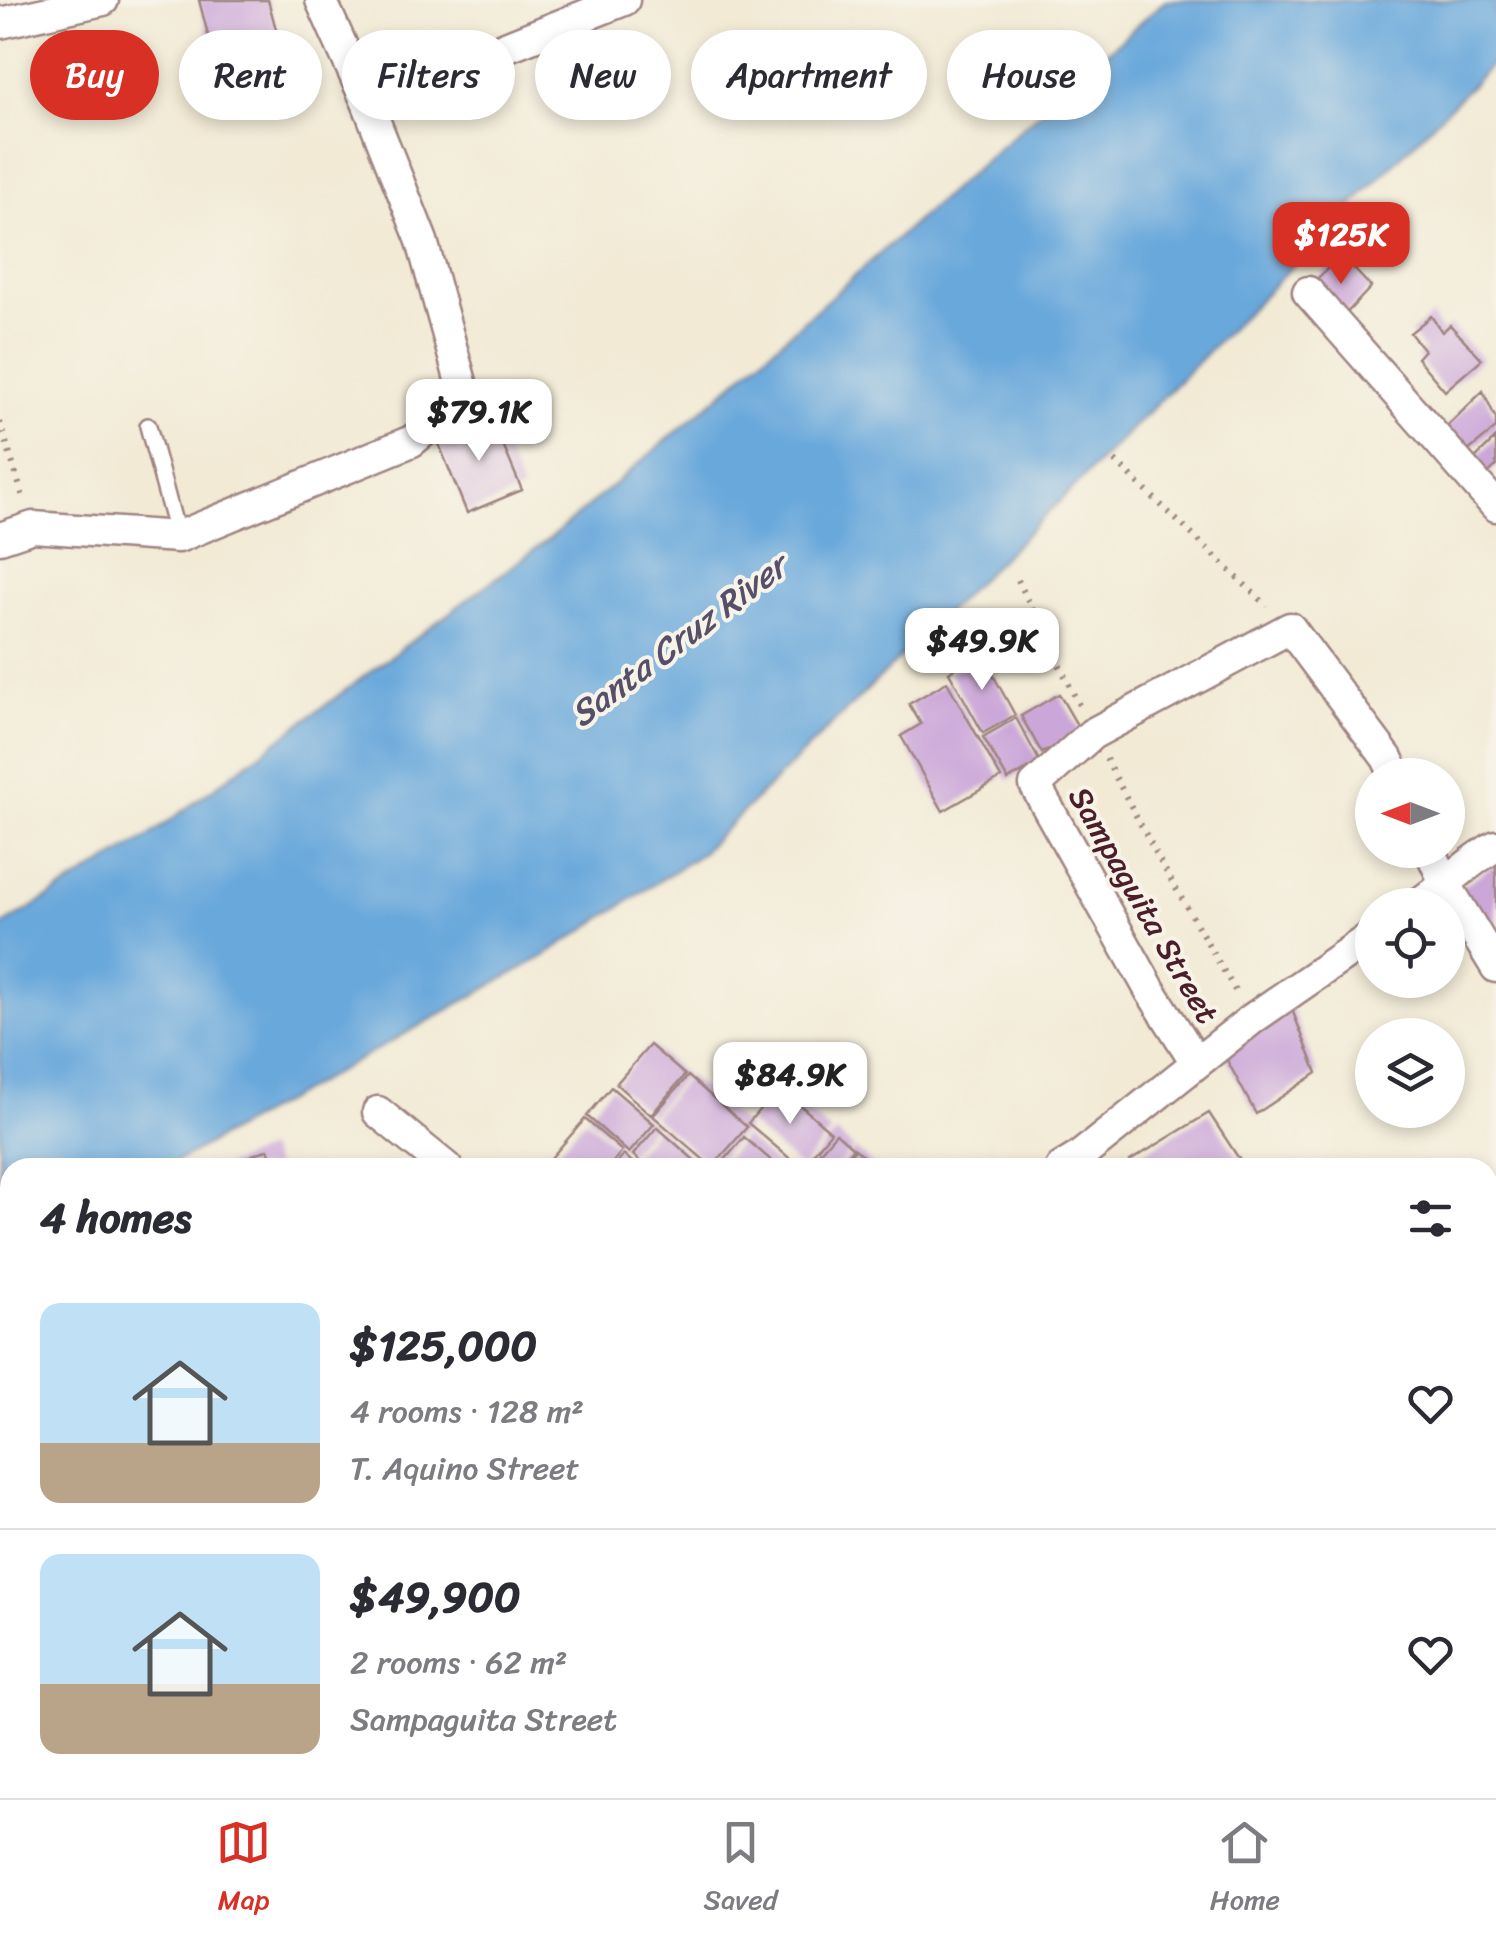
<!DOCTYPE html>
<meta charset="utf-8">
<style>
:root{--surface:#fff;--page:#f2f2f3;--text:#2b2b33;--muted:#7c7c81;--line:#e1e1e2;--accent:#d93025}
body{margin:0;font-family:Sriracha,sans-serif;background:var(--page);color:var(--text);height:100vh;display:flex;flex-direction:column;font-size:38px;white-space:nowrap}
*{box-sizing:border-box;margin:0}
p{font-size:32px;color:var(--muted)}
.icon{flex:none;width:55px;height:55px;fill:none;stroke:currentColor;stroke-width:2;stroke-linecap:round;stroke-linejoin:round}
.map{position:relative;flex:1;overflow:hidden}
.details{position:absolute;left:0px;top:1158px;width:1498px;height:642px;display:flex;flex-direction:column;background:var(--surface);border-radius:30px 30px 0 0;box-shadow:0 5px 15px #0003}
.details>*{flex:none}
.guide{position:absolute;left:30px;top:30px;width:1438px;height:90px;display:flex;gap:20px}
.needle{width:65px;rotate:270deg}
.buttons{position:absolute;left:1355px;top:758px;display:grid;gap:20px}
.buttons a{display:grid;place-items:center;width:110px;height:110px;border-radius:50%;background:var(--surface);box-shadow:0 5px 15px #0003;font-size:50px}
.price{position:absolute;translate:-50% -85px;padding:0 22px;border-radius:20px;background:#fff;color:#222;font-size:32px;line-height:65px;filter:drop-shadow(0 2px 5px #0008)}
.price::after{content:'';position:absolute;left:50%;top:60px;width:30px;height:22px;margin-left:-15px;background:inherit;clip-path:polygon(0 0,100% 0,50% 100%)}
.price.selected{background:var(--accent);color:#fff}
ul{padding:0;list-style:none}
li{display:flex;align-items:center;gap:30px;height:250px;padding:0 40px}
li+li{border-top:2px solid var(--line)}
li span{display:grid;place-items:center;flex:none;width:280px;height:200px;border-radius:20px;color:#555}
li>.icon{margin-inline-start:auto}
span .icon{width:120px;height:120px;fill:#fffc;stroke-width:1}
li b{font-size:42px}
h2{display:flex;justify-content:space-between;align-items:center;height:120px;padding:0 40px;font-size:42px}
.tag{padding:0 35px;border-radius:45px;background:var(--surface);box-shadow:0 5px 15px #0003;font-size:35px;line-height:90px}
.tag.selected{background:var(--accent);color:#fff}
.dock{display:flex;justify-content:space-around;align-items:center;height:140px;border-top:2px solid var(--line);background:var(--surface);font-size:28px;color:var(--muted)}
.dock a{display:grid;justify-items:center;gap:5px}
.dock .selected{color:var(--accent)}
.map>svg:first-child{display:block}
</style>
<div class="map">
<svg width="1496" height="1798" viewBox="0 0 1496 1798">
<rect width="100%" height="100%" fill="#f7f3e8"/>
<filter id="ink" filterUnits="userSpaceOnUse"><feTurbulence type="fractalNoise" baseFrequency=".01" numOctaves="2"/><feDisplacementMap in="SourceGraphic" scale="20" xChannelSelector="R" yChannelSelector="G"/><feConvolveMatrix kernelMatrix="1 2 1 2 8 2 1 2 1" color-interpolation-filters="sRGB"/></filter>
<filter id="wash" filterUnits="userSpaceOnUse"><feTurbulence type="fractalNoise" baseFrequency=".0048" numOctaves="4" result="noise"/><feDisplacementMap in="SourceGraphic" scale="40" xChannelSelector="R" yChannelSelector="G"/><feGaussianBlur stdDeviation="2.25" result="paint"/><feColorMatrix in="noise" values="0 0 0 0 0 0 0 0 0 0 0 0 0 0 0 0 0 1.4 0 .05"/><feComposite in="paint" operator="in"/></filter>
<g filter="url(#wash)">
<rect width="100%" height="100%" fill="#f2ead5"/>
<path fill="#69a8db" stroke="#5a6483" stroke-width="2.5" d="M1166,0h330v60l-421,426 -375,368 -154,101 -379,212 -157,1v121l-10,5v-367l148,-90 405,-301 166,-140z"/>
<g id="blocks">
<path fill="#cba6d9" d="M199,0h69l12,44 -65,18z
M1341,255l30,32 -31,33 -29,-35z
M1431,316l11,16 8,-7 32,34 -37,32 -28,-33 7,-8 -14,-17z
M1483,391l13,28v9l-35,29 -20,-25z
M490,414l32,76 -55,23 -31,-76z
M1496,438v28l-14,13 -12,-16z
M981,653l34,62 -32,18 -34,-61z
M947,682l54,96 -58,33 -42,-75 20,-12 -12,-20z
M1059,694l22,38 -39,21 -21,-37z
M1016,718l24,44 -32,18 -25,-43z
M1496,864v93l-41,-67z
M1289,1002l28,71 -61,41 -35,-65z
M650,1045l35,30 -34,40 -35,-31z
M688,1076l59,51 -35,40 -59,-51z
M611,1087l43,37 -25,29 -42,-37z
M779,1087l52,45 -30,36 -53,-45z
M1209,1113l36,55h-111l-4,-7z
M585,1119l37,32 -14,17h-60l-3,-3z
M657,1127l46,41h-56l-14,-13z
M836,1133l17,15 -17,20h-30z
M744,1137l36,31h-62z
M268,1149l8,19h-54v-1z
M855,1149l22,19h-38z
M624,1155l15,13h-26z
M1496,1272v51l-8,-6v-33z
M10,1390v37l-10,-21v-11z
M1488,1414l8,6v118l-8,-6z
M1488,1666l8,7v38l-8,-7z
M1488,1708l8,7v20l-8,10z
M1496,1740v58h-3l-10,-8h5v-39z
M1377,1790h51l10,8h-67z"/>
</g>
</g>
<g filter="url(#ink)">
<use href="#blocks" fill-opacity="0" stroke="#9e8480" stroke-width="2.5"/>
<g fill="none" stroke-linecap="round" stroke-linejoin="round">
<g stroke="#9e8480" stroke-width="20">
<path id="lane" d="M148,426l30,111"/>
</g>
<g stroke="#9e8480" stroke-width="35">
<path id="street" d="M0,23l103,-23
M367,102l257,-102
M1308,292l188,214
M0,538l33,-11 145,10 234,-96 53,-44 -43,-156 -55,-139 -46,-102
M1430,850l16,35 50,82
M1417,905c28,-19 50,-43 79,-59
M1196,1062l-46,-72 -115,-205 57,-51 198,-106 97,130 8,17
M378,1112l69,56
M1061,1168l18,-11 173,-138 120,-83
M1488,1246l8,-11
M0,1581l10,-3
M1488,1607l8,-11
M747,1790l2,8
M1034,1790l2,8
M1457,1790l11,8
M1357,1798l4,-8"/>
</g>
<path stroke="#9e8480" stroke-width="6" stroke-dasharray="2.5 8" stroke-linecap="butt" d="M0,422l23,75
M1115,461l152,145
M1018,580l62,127
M1106,759l54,102 76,131"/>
<use href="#lane" stroke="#fff" stroke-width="15"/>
<use href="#street" stroke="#fff" stroke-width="30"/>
</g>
</g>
<g text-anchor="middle" stroke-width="8" stroke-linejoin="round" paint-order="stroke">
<g font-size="32" fill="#4a1f2b" stroke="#f7f3e8">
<text transform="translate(1144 905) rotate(60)" y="11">Sampaguita Street</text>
</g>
<g font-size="35" font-style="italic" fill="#554f69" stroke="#f7f3e8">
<text transform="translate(678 640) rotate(-37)" y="12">Santa Cruz River</text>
</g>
</g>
</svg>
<div class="buttons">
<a><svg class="needle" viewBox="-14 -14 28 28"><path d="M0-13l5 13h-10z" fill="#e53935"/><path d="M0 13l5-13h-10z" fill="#7c7c81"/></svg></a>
<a><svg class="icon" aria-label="locate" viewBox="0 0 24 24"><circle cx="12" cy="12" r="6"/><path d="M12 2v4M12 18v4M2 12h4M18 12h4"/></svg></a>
<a><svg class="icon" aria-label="layers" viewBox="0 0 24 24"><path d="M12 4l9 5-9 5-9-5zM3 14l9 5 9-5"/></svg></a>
</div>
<b class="price selected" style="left:1341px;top:287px">$125K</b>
<b class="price" style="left:479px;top:464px">$79.1K</b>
<b class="price" style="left:982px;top:693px">$49.9K</b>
<b class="price" style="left:790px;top:1127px">$84.9K</b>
<div class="guide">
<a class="tag selected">Buy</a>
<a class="tag">Rent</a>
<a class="tag">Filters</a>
<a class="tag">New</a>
<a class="tag">Apartment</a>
<a class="tag">House</a>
</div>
<section class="details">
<h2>4 homes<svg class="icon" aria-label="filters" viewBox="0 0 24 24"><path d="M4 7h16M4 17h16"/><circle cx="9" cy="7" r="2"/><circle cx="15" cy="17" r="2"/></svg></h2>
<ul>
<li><span style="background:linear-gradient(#bfe0f5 70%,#b9a48a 0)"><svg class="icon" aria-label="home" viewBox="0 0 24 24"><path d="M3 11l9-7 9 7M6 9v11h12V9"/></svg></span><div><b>$125,000</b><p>4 rooms · 128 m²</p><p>T. Aquino Street</p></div><svg class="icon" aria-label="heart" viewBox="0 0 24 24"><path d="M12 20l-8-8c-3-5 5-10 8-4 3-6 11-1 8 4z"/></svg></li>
<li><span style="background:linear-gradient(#bfe0f5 65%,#b9a48a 0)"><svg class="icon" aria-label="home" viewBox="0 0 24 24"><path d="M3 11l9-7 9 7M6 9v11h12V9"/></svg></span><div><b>$49,900</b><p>2 rooms · 62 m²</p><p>Sampaguita Street</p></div><svg class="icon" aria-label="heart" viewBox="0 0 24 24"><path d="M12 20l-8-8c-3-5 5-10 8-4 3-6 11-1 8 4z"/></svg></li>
</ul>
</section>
</div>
<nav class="dock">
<a class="selected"><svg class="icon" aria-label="map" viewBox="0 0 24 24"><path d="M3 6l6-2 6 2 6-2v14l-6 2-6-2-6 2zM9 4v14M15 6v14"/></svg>Map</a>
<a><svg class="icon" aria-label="saved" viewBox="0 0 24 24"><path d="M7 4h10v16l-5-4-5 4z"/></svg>Saved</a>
<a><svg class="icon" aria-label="home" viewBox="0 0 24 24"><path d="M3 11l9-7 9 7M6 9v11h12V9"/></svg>Home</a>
</nav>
